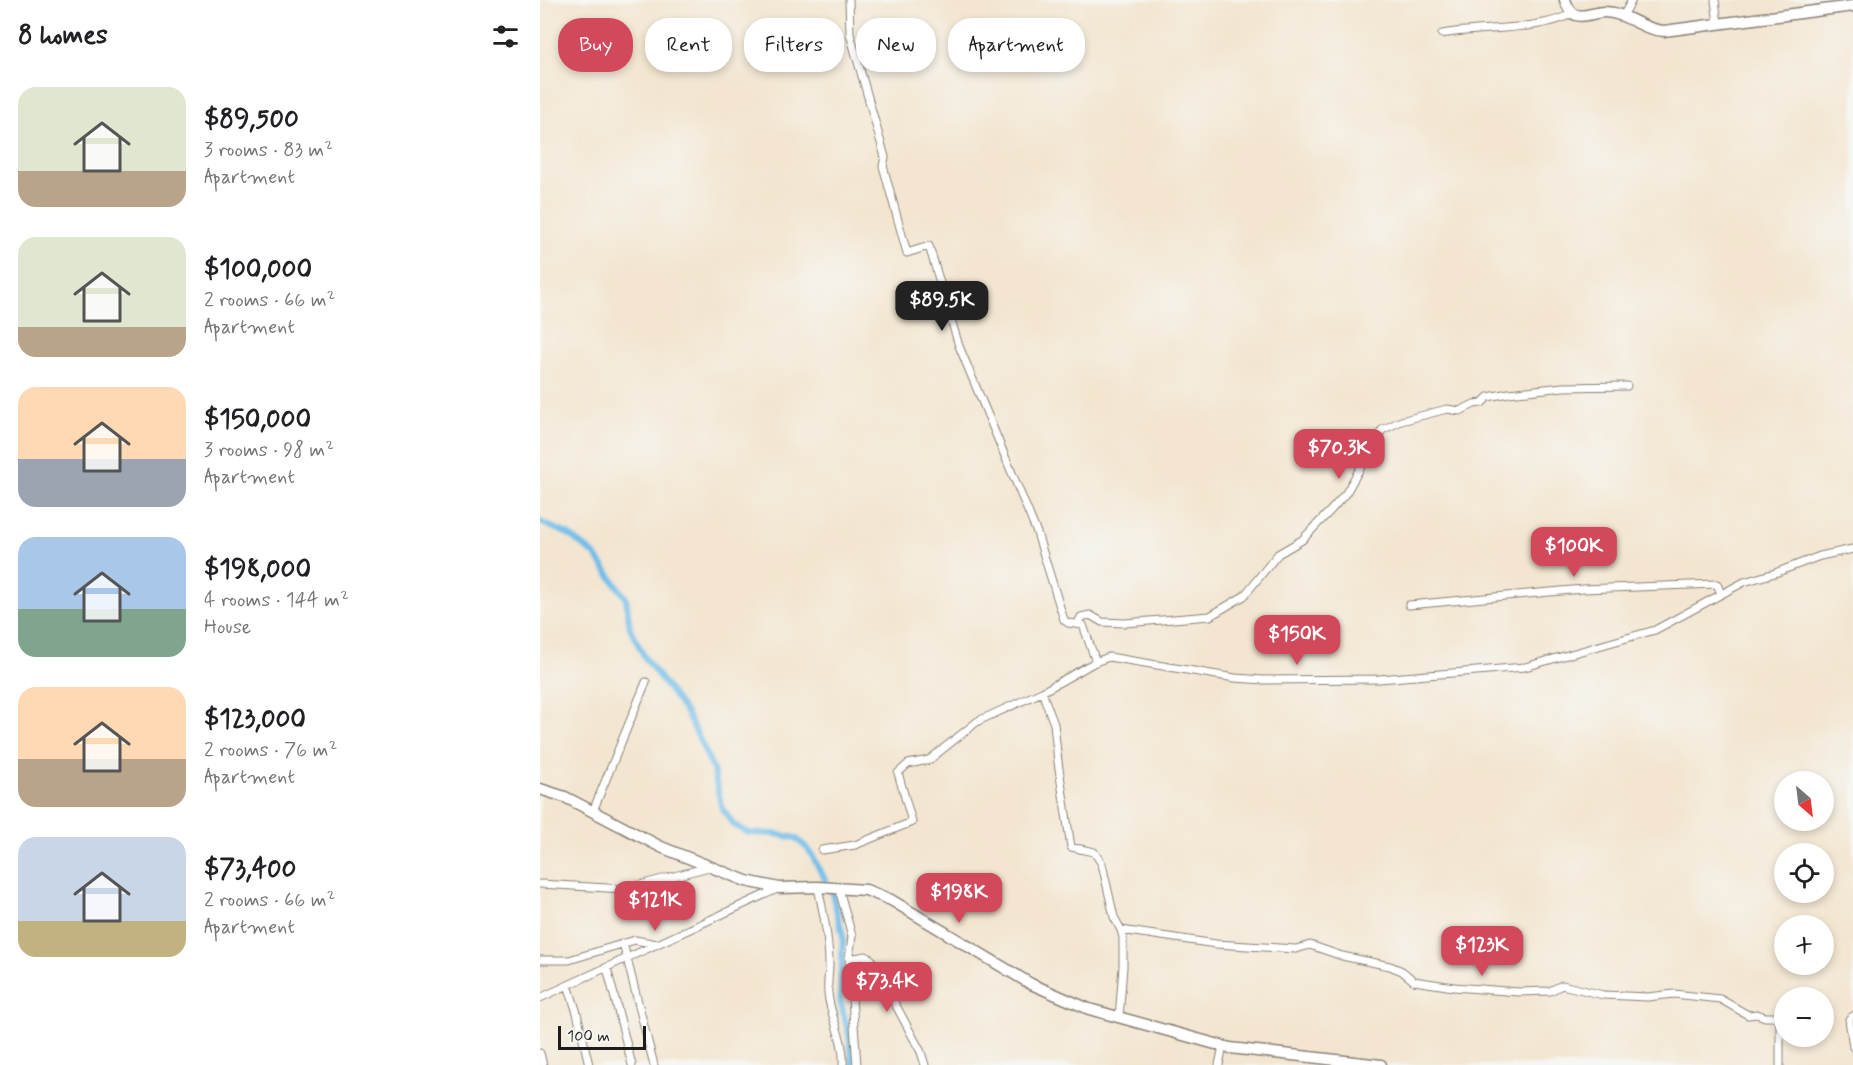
<!DOCTYPE html>
<meta charset="utf-8">
<style>
:root{--surface:#fff;--page:#f6f6f6;--text:#202124;--muted:#757577;--accent:#d1495b}
body{margin:0;font-family:Mynerve,sans-serif;background:var(--page);color:var(--text);height:100vh;display:flex;flex-direction:column;font-size:22px;white-space:nowrap}
*{box-sizing:border-box;margin:0}
p{font-size:20px;color:var(--muted)}
.icon{flex:none;width:33px;height:33px;fill:none;stroke:currentColor;stroke-width:2;stroke-linecap:round;stroke-linejoin:round}
.map{position:relative;flex:1;overflow:hidden}
.drawer{display:flex;flex-direction:column;background:var(--surface);width:540px}
.drawer>*{flex:none}
.hud{position:absolute;left:18px;top:18px;width:570px;height:54px;display:flex;gap:12px}
.needle{width:39px;rotate:152deg}
.fabs{position:absolute;left:1234px;top:771px;display:grid;gap:12px}
.fabs a{display:grid;place-items:center;width:60px;height:60px;border-radius:50%;background:var(--surface);box-shadow:0 3px 9px #0003;font-size:30px}
.scale{position:absolute;left:18px;bottom:15px;width:88px;box-sizing:border-box;padding-left:6px;border:3px solid #1c1c1c;border-top:0;font-size:16px;line-height:21px;white-space:nowrap;color:#1c1c1c;-webkit-text-stroke:4px #f6f6f2;paint-order:stroke}
.price{position:absolute;translate:-50% -51px;padding:0 14px;border-radius:12px;background:var(--accent);color:#fff;font-size:20px;line-height:39px;filter:drop-shadow(0 2px 3px #0008)}
.price::after{content:'';position:absolute;left:50%;top:36px;width:18px;height:14px;margin-left:-9px;background:inherit;clip-path:polygon(0 0,100% 0,50% 100%)}
.price.active{background:#222;color:#fff}
ul{padding:0;list-style:none}
li{display:flex;align-items:center;gap:18px;height:150px;padding:0 18px}
li span{display:grid;place-items:center;flex:none;width:168px;height:120px;border-radius:18px;color:#555}
li>.icon{margin-inline-start:auto}
span .icon{width:72px;height:72px;fill:#fffc;stroke-width:1}
li b{font-size:26px}
h2{display:flex;justify-content:space-between;align-items:center;height:72px;padding:0 18px;font-size:26px}
.tag{padding:0 21px;border-radius:24px;background:var(--surface);box-shadow:0 3px 9px #0003;font-size:21px;line-height:54px}
.tag.active{background:var(--accent);color:#fff}
main{display:flex;flex:1;min-height:0}
.map>svg:first-child{display:block}
</style>
<main>
<section class="drawer">
<h2>8 homes<svg class="icon" aria-label="filters" viewBox="0 0 24 24"><path d="M4 7h16M4 17h16"/><circle cx="9" cy="7" r="2"/><circle cx="15" cy="17" r="2"/></svg></h2>
<ul>
<li><span style="background:linear-gradient(#dfe7d0 70%,#b9a48a 0)"><svg class="icon" aria-label="home" viewBox="0 0 24 24"><path d="M3 11l9-7 9 7M6 9v11h12V9"/></svg></span><div><b>$89,500</b><p>3 rooms · 83 m²</p><p>Apartment</p></div></li>
<li><span style="background:linear-gradient(#dfe7d0 75%,#b9a48a 0)"><svg class="icon" aria-label="home" viewBox="0 0 24 24"><path d="M3 11l9-7 9 7M6 9v11h12V9"/></svg></span><div><b>$100,000</b><p>2 rooms · 66 m²</p><p>Apartment</p></div></li>
<li><span style="background:linear-gradient(#ffd9b3 60%,#9aa5b1 0)"><svg class="icon" aria-label="home" viewBox="0 0 24 24"><path d="M3 11l9-7 9 7M6 9v11h12V9"/></svg></span><div><b>$150,000</b><p>3 rooms · 98 m²</p><p>Apartment</p></div></li>
<li><span style="background:linear-gradient(#a9c7e8 60%,#7fa58c 0)"><svg class="icon" aria-label="home" viewBox="0 0 24 24"><path d="M3 11l9-7 9 7M6 9v11h12V9"/></svg></span><div><b>$198,000</b><p>4 rooms · 144 m²</p><p>House</p></div></li>
<li><span style="background:linear-gradient(#ffd9b3 60%,#b9a48a 0)"><svg class="icon" aria-label="home" viewBox="0 0 24 24"><path d="M3 11l9-7 9 7M6 9v11h12V9"/></svg></span><div><b>$123,000</b><p>2 rooms · 76 m²</p><p>Apartment</p></div></li>
<li><span style="background:linear-gradient(#c9d6e8 70%,#c2b280 0)"><svg class="icon" aria-label="home" viewBox="0 0 24 24"><path d="M3 11l9-7 9 7M6 9v11h12V9"/></svg></span><div><b>$73,400</b><p>2 rooms · 66 m²</p><p>Apartment</p></div></li>
</ul>
</section>
<div class="map">
<svg width="1313" height="1065" viewBox="0 0 1313 1065">
<rect width="100%" height="100%" fill="#f6f6f2"/>
<filter id="ink" filterUnits="userSpaceOnUse"><feTurbulence type="fractalNoise" baseFrequency=".0167" numOctaves="2"/><feDisplacementMap in="SourceGraphic" scale="12" xChannelSelector="R" yChannelSelector="G"/><feConvolveMatrix kernelMatrix="1 2 1 2 8 2 1 2 1" color-interpolation-filters="sRGB"/></filter>
<filter id="wash" filterUnits="userSpaceOnUse"><feTurbulence type="fractalNoise" baseFrequency=".008" numOctaves="4" result="noise"/><feDisplacementMap in="SourceGraphic" scale="24" xChannelSelector="R" yChannelSelector="G"/><feGaussianBlur stdDeviation="1.35" result="paint"/><feColorMatrix in="noise" values="0 0 0 0 0 0 0 0 0 0 0 0 0 0 0 0 0 1.4 0 .05"/><feComposite in="paint" operator="in"/></filter>
<g filter="url(#wash)">
<rect width="100%" height="100%" fill="#f3e5cf"/>
<g fill="none" stroke-linecap="round" stroke-linejoin="round">
<path stroke="#6fbde9" stroke-width="6" d="M0,522l28,12 27,21 31,43 4,30 15,30 41,55 12,23 15,33 9,39 13,18 14,7 27,1 20,4 13,12 18,33
M292,893l11,43 -3,65 9,32 4,32"/>
</g>
</g>
<g filter="url(#ink)">
<g fill="none" stroke-linecap="round" stroke-linejoin="round">
<g stroke="#888076" stroke-width="9">
<path id="street" d="M309,0l1,34 35,123 -2,9 24,87 22,-7 30,100 78,187 27,87 4,3 15,2 13,37
M1175,0l3,24
M1083,16l9,-16
M902,34c35,-7 103,-3 130,-21
M869,605l174,-16 134,-5 4,10
M538,623l3,-6 9,-2 12,7 23,1 85,-7 34,-20 34,-42 24,-14 29,-30 15,-17 36,-63 19,-9 46,-12 13,2 14,-7 8,-1 6,-6 21,-4 54,-6 64,-1
M502,692l12,32 4,38 13,85 23,5 8,12 12,53 7,13 2,8v29l-4,51
M53,811l53,-129
M282,850l33,-5 57,-23 -14,-49 10,-9 21,-4 49,-39 64,-29 53,-30 14,-5 126,21 29,2 115,-1 146,-12 130,-37 89,-48 31,-9 45,-17 33,-7
M0,884l84,5 85,-22
M278,887c5,25 11,51 11,78 0,9 -2,18 -1,28 2,25 17,46 15,72
M299,889l13,47 -3,23 8,106
M581,930l95,14 80,5 14,-4 32,11 48,10 12,5 12,10 40,6 65,5 31,-1 12,-6 41,10 45,2 26,-3 46,5 28,16 9,-1 8,3h11l4,6v42
M83,943l31,122
M309,959l17,-3 5,3 50,93 4,13
M0,960h29l66,-20 22,4
M67,968l25,97
M28,985l9,28 12,52
M0,998l237,-109
M1313,1016l-4,3 4,28
M0,1053l3,12
M679,1065l4,-19"/>
</g>
<g stroke="#888076" stroke-width="13">
<path id="secondary" d="M1025,0c2,5 5,13 11,15 8,3 19,-3 28,-3 22,0 38,18 60,19l189,-25
M0,789l25,8 96,50 85,34 33,7 39,-1 48,3 25,10 140,84 58,25 141,39 151,17"/>
</g>
<use href="#street" stroke="#fff" stroke-width="7"/>
<use href="#secondary" stroke="#fff" stroke-width="10"/>
</g>
</g>
</svg>
<div class="fabs">
<a><svg class="needle" viewBox="-14 -14 28 28"><path d="M0-13l5 13h-10z" fill="#e53935"/><path d="M0 13l5-13h-10z" fill="#757577"/></svg></a>
<a><svg class="icon" aria-label="locate" viewBox="0 0 24 24"><circle cx="12" cy="12" r="6"/><path d="M12 2v4M12 18v4M2 12h4M18 12h4"/></svg></a>
<a>+</a>
<a>−</a>
</div>
<div class="scale">100 m</div>
<b class="price active" style="left:402px;top:332px">$89.5K</b>
<b class="price" style="left:799px;top:480px">$70.3K</b>
<b class="price" style="left:1034px;top:578px">$100K</b>
<b class="price" style="left:757px;top:666px">$150K</b>
<b class="price" style="left:419px;top:924px">$198K</b>
<b class="price" style="left:115px;top:932px">$121K</b>
<b class="price" style="left:942px;top:977px">$123K</b>
<b class="price" style="left:347px;top:1013px">$73.4K</b>
<div class="hud">
<a class="tag active">Buy</a>
<a class="tag">Rent</a>
<a class="tag">Filters</a>
<a class="tag">New</a>
<a class="tag">Apartment</a>
</div>
</div>
</main>
